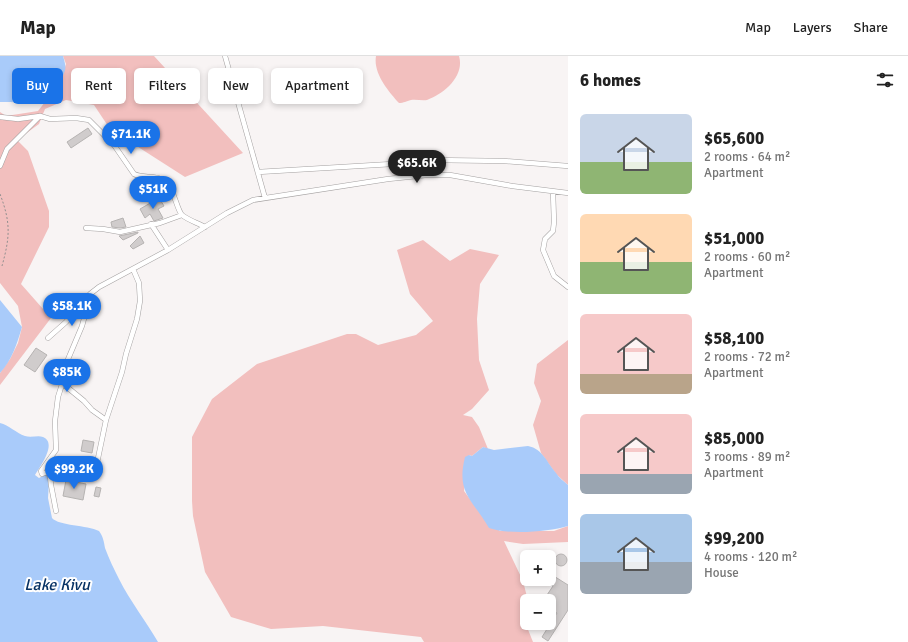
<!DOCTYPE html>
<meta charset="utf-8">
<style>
:root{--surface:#fff;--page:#f6f6f6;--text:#222;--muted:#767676;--line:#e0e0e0;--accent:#1a73e8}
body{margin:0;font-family:Signika,sans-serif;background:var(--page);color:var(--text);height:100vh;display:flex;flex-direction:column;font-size:15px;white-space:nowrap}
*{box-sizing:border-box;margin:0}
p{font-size:13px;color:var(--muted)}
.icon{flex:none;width:22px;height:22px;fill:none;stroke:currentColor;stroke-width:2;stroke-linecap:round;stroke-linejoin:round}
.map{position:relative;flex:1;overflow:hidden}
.panel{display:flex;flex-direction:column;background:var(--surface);width:340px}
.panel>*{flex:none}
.guide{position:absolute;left:12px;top:12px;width:380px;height:36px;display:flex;gap:8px}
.buttons{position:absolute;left:520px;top:494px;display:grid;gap:8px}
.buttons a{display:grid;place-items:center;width:36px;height:36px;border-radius:6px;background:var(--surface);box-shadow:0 2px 6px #0003;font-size:20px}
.price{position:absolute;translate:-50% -34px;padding:0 9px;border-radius:14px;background:var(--accent);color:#fff;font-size:13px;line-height:26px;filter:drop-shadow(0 1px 2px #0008)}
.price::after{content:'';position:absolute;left:50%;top:24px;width:12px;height:9px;margin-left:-6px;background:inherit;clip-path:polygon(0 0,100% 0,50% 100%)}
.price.selected{background:#222;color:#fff}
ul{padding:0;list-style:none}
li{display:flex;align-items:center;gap:12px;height:100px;padding:0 12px}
li span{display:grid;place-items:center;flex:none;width:112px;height:80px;border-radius:6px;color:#555}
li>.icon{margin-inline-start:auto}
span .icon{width:48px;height:48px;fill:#fffc;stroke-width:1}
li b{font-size:17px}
h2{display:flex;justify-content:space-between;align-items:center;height:48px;padding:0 12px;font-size:17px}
.tag{padding:0 14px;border-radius:6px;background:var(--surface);box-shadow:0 2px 6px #0003;font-size:14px;line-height:36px}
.tag.selected{background:var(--accent);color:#fff}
header{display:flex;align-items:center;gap:24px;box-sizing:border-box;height:56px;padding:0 20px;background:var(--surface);border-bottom:1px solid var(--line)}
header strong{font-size:19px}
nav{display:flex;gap:22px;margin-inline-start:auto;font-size:14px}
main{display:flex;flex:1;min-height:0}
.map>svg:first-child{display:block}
</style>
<header>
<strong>Map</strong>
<nav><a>Map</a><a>Layers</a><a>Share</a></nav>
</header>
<main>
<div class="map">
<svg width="568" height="586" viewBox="0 0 568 586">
<rect width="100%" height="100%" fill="#f8f4f4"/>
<path fill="#f2bfbe" d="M63,0h91l89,97 -58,24 -75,-48 -16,-24 -28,-5 -21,9 -6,15 -22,16 11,11 21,60v16l-28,57 30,34 -51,67v-12l10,-14 8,-16 4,-16 -4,-21 -18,-23v-171l6,4 32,-5 21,-27 7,-20z
M376,0h83c6,20 -15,38 -32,44 -5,1 -11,-1 -16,0 -5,1 -7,3 -12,3 -11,-12 -26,-30 -23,-47z
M423,184l27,21 20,-12 29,6 -19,29 -3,35 2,41 10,30 -17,19 -9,6 9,2 7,10 9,22 -5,-2 -11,9 -3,-1 -5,36 20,27 16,13h54l14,-5v16l-45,2 -19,-3 19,40 5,20 -1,26 6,15h-109l-3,-5 -98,-11 -52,3 -40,-12 -26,-45 -12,-56 -1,-15v-64l20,-38 45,-35 90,-30h9l22,11 38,-10 17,-14 -23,-27 -13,-44z
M568,284v145l-12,-11 -15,-21 -8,-28 8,-24 -7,-18 3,-19z"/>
<path fill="#a9cbfa" d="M0,0h63c4,14 3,13 -3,26 -14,28 -35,19 -60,20z
M0,244l22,27c-5,17 -10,33 -22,46z
M0,367c9,2 16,10 25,13 6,2 13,-1 18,1 15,6 -4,31 -8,38l4,3 8,-4 2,8 -1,16 4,20c7,8 35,7 47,13 4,5 5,11 6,17 4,11 9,21 14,31 11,22 27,42 39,63h-158z
M528,390c15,3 19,17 28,27 3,5 8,8 12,12v41c-20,6 -59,9 -79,2 -17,-29 -33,-35 -24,-71l4,-2 3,1 11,-9 11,3z"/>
<path fill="#d0cccc" stroke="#b6b3b2" d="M88,72l4,6 -21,14 -4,-6z
M159,142l5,8 -6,3 5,9 -9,3 -4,-7 -5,4 -5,-9z
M123,162l3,9 -6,1 -8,-1 -1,-5z
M138,176v1l-15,7 -4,-4z
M140,180l4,7 -11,6 -3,-3z
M36,292l11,7 -12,17 -11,-7z
M83,384l11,2 -2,11 -11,-2z
M66,424l20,4 -3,16 -20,-4z
M96,431l5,1 -2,9 -5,-1z
M555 504a6 6 0 1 1 12 0a6 6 0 1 1-12 0Z
M549,517l19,12v25l-20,31 -6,-4 15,-24 -8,-5 5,-7h-13l1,-6h5l6,-9 -11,-7h7z"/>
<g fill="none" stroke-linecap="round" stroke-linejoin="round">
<g stroke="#a4a1a1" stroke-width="5.5">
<path id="street" d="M225,0l40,142
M0,61l18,2 22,-3 10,3 26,-1 13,2 25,25 20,29c9,5 23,0 32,8 8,7 11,28 16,33 6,5 16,8 23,12
M0,110l7,-17 33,-33
M258,116l134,-8 40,-4 72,1 64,5
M553,136l1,30 -1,9 -8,8 -2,11 11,26 14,11
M151,168l17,26
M86,172l17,1 17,3 40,-9 22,-8
M48,282l18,-16 24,-28 9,-7 69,-37 59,-37 26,-13 135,-21 39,-4h23l62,11 56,7
M62,327l22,18 8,9 14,10
M97,407l9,-43 16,-48 4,-18 11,-35 3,-18 -1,-18 -6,-14
M56,455l-5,-26 -1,-9 -3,-4 -5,2 -1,-3 15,-21 -1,-29 3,-24 6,-19 2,-14 16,-38 8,-29"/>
</g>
<path stroke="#928f8f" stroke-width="1" stroke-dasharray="2 2" stroke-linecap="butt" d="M0,138c11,29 10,43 2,72"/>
<use href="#street" stroke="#fff" stroke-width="4.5"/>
</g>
<g text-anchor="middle" stroke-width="4" stroke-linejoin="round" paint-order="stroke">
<g font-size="16" font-style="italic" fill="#073264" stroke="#fff">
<text x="57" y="534">Lake Kivu</text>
</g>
</g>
</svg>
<div class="buttons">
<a>+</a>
<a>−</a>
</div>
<b class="price" style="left:131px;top:99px">$71.1K</b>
<b class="price selected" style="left:417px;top:128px">$65.6K</b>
<b class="price" style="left:153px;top:154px">$51K</b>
<b class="price" style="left:72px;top:271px">$58.1K</b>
<b class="price" style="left:67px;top:337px">$85K</b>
<b class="price" style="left:74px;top:434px">$99.2K</b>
<div class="guide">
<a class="tag selected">Buy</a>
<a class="tag">Rent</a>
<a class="tag">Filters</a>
<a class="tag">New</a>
<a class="tag">Apartment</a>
</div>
</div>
<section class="panel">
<h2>6 homes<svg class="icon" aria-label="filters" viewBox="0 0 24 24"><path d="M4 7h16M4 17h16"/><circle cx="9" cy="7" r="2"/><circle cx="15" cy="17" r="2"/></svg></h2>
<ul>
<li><span style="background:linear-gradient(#c9d6e8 60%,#8fb573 0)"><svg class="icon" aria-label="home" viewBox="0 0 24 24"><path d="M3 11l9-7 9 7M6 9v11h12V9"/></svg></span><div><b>$65,600</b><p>2 rooms · 64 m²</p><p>Apartment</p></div></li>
<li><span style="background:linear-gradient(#ffd9b3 60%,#8fb573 0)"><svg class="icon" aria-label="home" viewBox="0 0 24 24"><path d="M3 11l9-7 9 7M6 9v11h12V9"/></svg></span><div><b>$51,000</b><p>2 rooms · 60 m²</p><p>Apartment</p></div></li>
<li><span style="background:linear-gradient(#f6c9c9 75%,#b9a48a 0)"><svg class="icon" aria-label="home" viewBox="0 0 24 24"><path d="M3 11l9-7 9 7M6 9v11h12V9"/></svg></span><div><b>$58,100</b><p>2 rooms · 72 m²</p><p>Apartment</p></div></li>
<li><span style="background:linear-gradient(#f6c9c9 75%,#9aa5b1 0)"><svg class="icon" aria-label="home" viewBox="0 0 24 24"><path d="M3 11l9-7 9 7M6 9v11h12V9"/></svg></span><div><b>$85,000</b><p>3 rooms · 89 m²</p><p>Apartment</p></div></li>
<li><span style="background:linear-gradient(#a9c7e8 60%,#9aa5b1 0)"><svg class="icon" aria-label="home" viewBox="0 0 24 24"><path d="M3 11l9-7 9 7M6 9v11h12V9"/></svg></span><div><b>$99,200</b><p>4 rooms · 120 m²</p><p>House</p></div></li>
</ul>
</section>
</main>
